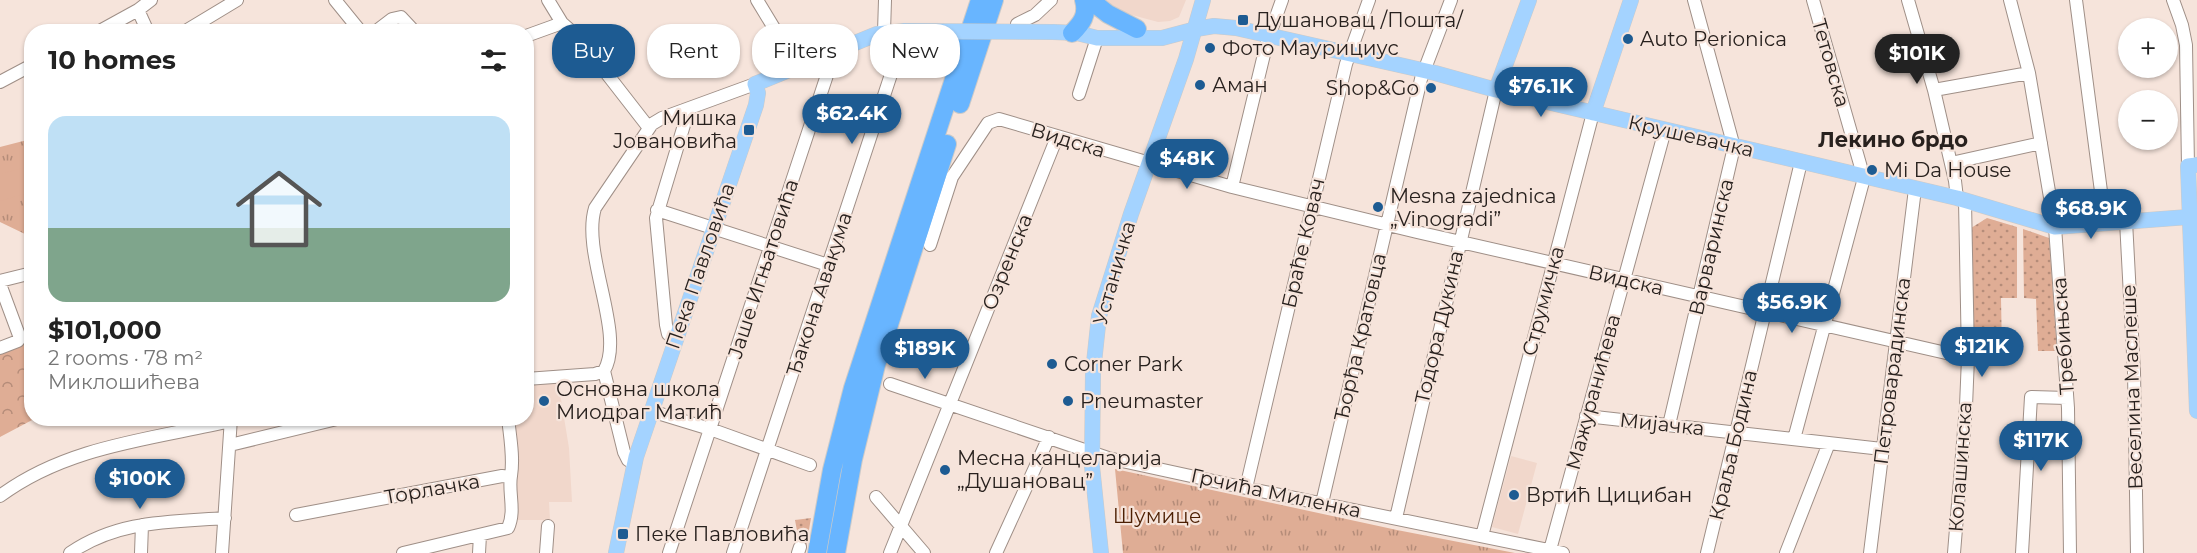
<!DOCTYPE html>
<meta charset="utf-8">
<style>
:root{--surface:#fff;--page:#f2f2f2;--text:#222;--muted:#767676;--line:#e0e0e0;--accent:#1d5b92}
body{margin:0;font-family:Montserrat,sans-serif;background:var(--page);color:var(--text);height:100vh;display:flex;flex-direction:column;font-size:22px;white-space:nowrap}
*{box-sizing:border-box;margin:0}
p{font-size:20px;color:var(--muted)}
.icon{flex:none;width:33px;height:33px;fill:none;stroke:currentColor;stroke-width:2;stroke-linecap:round;stroke-linejoin:round}
.map{position:relative;flex:1;overflow:hidden}
.side{position:absolute;left:24px;top:24px;width:510px;height:402px;display:flex;flex-direction:column;background:var(--surface);border-radius:24px;box-shadow:0 2px 4px #0004}
.side>*{flex:none}
.top-card{position:absolute;left:552px;top:24px;width:570px;height:54px;display:flex;gap:12px}
.fabs{position:absolute;left:2118px;top:18px;display:grid;gap:12px}
.fabs a{display:grid;place-items:center;width:60px;height:60px;border-radius:50%;background:var(--surface);box-shadow:0 2px 4px #0004;font-size:30px}
.price{position:absolute;translate:-50% -51px;padding:0 14px;border-radius:21px;background:var(--accent);color:#fff;font-size:20px;line-height:39px;filter:drop-shadow(0 2px 3px #0008)}
.price::after{content:'';position:absolute;left:50%;top:36px;width:18px;height:14px;margin-left:-9px;background:inherit;clip-path:polygon(0 0,100% 0,50% 100%)}
.price.current{background:#222;color:#fff}
ul{padding:0;list-style:none}
li{display:grid;align-content:center;gap:12px;height:318px;padding:0 24px}
li+li{border-top:2px solid var(--line)}
li span{display:grid;place-items:center;height:186px;border-radius:18px;color:#555}
li>.icon{margin-inline-start:auto}
span .icon{width:108px;height:108px;fill:#fffc;stroke-width:1}
li b{font-size:26px}
h2{display:flex;justify-content:space-between;align-items:center;height:72px;padding:0 24px;font-size:26px}
.pill{padding:0 21px;border-radius:24px;background:var(--surface);box-shadow:0 2px 4px #0004;font-size:21px;line-height:54px}
.pill.current{background:var(--accent);color:#fff}
.map>svg:first-child{display:block}
</style>
<div class="map">
<svg width="2197" height="553" viewBox="0 0 2197 553">
<defs>
<pattern id="grass-dots" width="8" height="8" patternUnits="userSpaceOnUse" patternTransform="scale(1.5)"><rect width="8" height="8" fill="#dfad95"/><path d="M2 2h.1M6 6h.1" fill="none" stroke="#b58c79" stroke-width="1.8" stroke-linecap="round"/></pattern>
<pattern id="forest-crowns" width="20" height="18" patternUnits="userSpaceOnUse" patternTransform="scale(1.5)"><rect width="20" height="18" fill="#dfad95"/><path d="M2 6a3 3 0 1 1 6 0M12 15a3 3 0 1 1 6 0" fill="none" stroke="#b58c79"/></pattern>
<pattern id="park-tufts" width="24" height="20" patternUnits="userSpaceOnUse" patternTransform="scale(1.5)"><rect width="24" height="20" fill="#dfad95"/><path d="M3 7l-1-3M5 7V3M7 7l1-3M15 17l-1-3M17 17v-4M19 17l1-3" fill="none" stroke="#b58c79"/></pattern>
</defs>
<rect width="100%" height="100%" fill="#f6e4db"/>
<path fill="#f1d7cb" d="M1101,0h85l-7,17 -9,4 -12,1 -41,-11z
M558,381l11,67 3,54h-23l1,18h-35l-5,-101 16,-1 1,-35z
M1511,456l26,7 -19,71 -26,-7z"/>
<path fill="url(#grass-dots)" d="M1987,218l30,9v71h-16l1,54 -29,1 -2,-125z
M2023,229l26,9 8,113h-19l-2,-52 -12,-1z
M811,518l-6,35h-7l2,-6 -5,-27z"/>
<path fill="url(#forest-crowns)" d="M31,322l1,96 2,1 -34,18v-84l31,-12 -7,-18z"/>
<path fill="url(#park-tufts)" d="M31,139v96h-4l-27,-13v-75z
M1115,469l282,61 118,23h-392z"/>
<path fill="#dfad95" d="M31,166v26l-31,9v-27z"/>
<g fill="none" stroke-linecap="round" stroke-linejoin="round">
<g stroke="#9f8f87" stroke-width="14">
<path id="minor" d="M335,0l26,32
M548,0l14,23 17,15 70,90
M757,0l40,66
M1908,0l26,90 21,91 2,17
M2010,0l19,73 26,154 13,181 2,145
M2076,0l29,222
M2173,0l9,25 4,20 2,121
M138,10l10,22
M1017,24l18,-9 16,-15
M98,32l40,-22 13,-10
M184,32l53,-32
M375,32l17,-13 9,-2 14,15
M884,32l1,-32
M526,36l36,-13
M0,82l32,-17
M1934,90l95,-17
M1079,94l18,-56
M1951,163l90,-20
M1232,187l35,-145 15,-42
M657,210l171,55
M2126,221l8,151 3,181
M930,245l22,-68 36,-54 11,-4 233,68 185,45 551,126
M0,281l32,-8
M0,284l20,54 -2,3 -18,7
M675,340l-7,-6 -2,-9 -10,-107 28,-93v-15
M526,379l69,-5 9,-3
M890,384l218,74 138,30 317,65
M651,411l59,18 100,36
M1586,416l296,33
M1669,425l65,-278 -40,-147
M1794,439l70,-261 -51,-178
M230,445l111,-27
M634,464l-6,-4 -4,-8 -20,-81c22,-37 -23,-117 -9,-163l57,-84 10,-6 93,-34
M1246,488l100,-424 23,-64
M0,496c67,-50 152,-57 231,-75
M876,497l48,56
M1322,503l99,-424 30,-79
M296,515l206,-39 8,1
M1396,518l100,-428
M1482,536l111,-423
M1550,550l115,-420
M70,553c48,-33 99,-31 155,-35
M141,553l1,-28
M222,553l9,-135
M403,553l105,-25c8,-17 0,-36 3,-52 3,-19 -1,-39 -3,-58
M479,553l1,-18
M546,553l2,-27
M669,553l161,-487v-13
M733,553l171,-518
M798,553l2,-6
M890,553l167,-416
M996,553l53,-116
M1707,553l94,-391
M1786,553l43,-110
M1870,553l45,-364
M1954,553l12,-147 2,-48 -3,-157
M2022,553l9,-156 36,1"/>
</g>
<g stroke="#cbcac9" stroke-width="16">
<path id="major" d="M1053,32l24,1 20,5h65l34,-9 18,-3 22,2 199,45 61,17 461,108 98,29 133,-10
M1496,90l33,-90
M1593,113l38,-113
M2197,165l-9,1 9,245
M616,553l20,-96 120,-352 2,-12 -3,-9 122,-50 28,-3
M1101,553l-9,-87 1,-94 6,-56 32,-102 55,-155 17,-59"/>
</g>
<g stroke="#cbcac9" stroke-width="20">
<path id="highway" d="M1090,0l18,14 29,15
M1072,33c10,-10 16,-18 12,-33
M960,104l34,-104
M817,553l15,-83 21,-82 127,-388
M836,553l17,-94 23,-94 71,-221"/>
</g>
<use href="#minor" stroke="#fff" stroke-width="12"/>
<use href="#major" stroke="#a4d3ff" stroke-width="15"/>
<use href="#highway" stroke="#68b5ff" stroke-width="18"/>
<g stroke="#cbcac9" stroke-width="16" stroke-linecap="butt">
<path id="major-bridge" d="M905,31l148,1"/>
</g>
<use href="#major-bridge" stroke="#a4d3ff" stroke-width="15"/>
</g>
<g fill="#1d5b92" stroke="#f6e4db" stroke-width="2">
<rect x="1237" y="14" width="12" height="12" rx="3"/>
<circle cx="1628" cy="39" r="6"/>
<circle cx="1210" cy="48" r="6"/>
<circle cx="1200" cy="85" r="6"/>
<circle cx="1431" cy="88" r="6"/>
<rect x="743" y="124" width="12" height="12" rx="3"/>
<circle cx="1872" cy="170" r="6"/>
<circle cx="1378" cy="207" r="6"/>
<circle cx="1052" cy="364" r="6"/>
<circle cx="544" cy="401" r="6"/>
<circle cx="1068" cy="401" r="6"/>
<circle cx="945" cy="470" r="6"/>
<circle cx="1514" cy="495" r="6"/>
<rect x="617" y="528" width="12" height="12" rx="3"/>
</g>
<g text-anchor="middle" stroke-width="4.5" stroke-linejoin="round" paint-order="stroke">
<g font-size="20" fill="#28211e" stroke="#f6e4db" text-anchor="start">
<text x="1255" y="27">Душановац /Пошта/</text>
<text x="1640" y="46">Auto Perionica</text>
<text x="1222" y="55">Фото Маурициус</text>
<text x="1212" y="92">Аман</text>
<text x="1419" y="95" text-anchor="end">Shop&amp;Go</text>
<text x="737" y="125" text-anchor="end">Мишка<tspan x="737" dy="23">Јовановића</tspan></text>
<text x="1884" y="177">Mi Da House</text>
<text x="1390" y="203">Mesna zajednica<tspan x="1390" dy="23">„Vinogradi”</tspan></text>
<text x="1064" y="371">Corner Park</text>
<text x="556" y="396">Основна школа<tspan x="556" dy="23">Миодраг Матић</tspan></text>
<text x="1080" y="408">Pneumaster</text>
<text x="957" y="465">Месна канцеларија<tspan x="957" dy="23">„Душановац”</tspan></text>
<text x="1526" y="502">Вртић Цицибан</text>
<text x="635" y="541">Пеке Павловића</text>
</g>
<g font-size="20" fill="#28211e" stroke="#f6e4db">
<text transform="translate(1831 63) rotate(74)" y="7">Тетовска</text>
<text transform="translate(1691 136) rotate(13)" y="7">Крушевачка</text>
<text transform="translate(1068 140) rotate(17)" y="7">Видска</text>
<text transform="translate(1303 243) rotate(-77)" y="7">Браће Ковач</text>
<text transform="translate(1711 247) rotate(-77)" y="7">Варваринска</text>
<text transform="translate(1007 262) rotate(-68)" y="7">Озренска</text>
<text transform="translate(700 266) rotate(-71)" y="7">Пека Павловића</text>
<text transform="translate(763 269) rotate(-72)" y="7">Јаше Игњатовића</text>
<text transform="translate(1114 273) rotate(-74)" y="7">Устаничка</text>
<text transform="translate(1626 280) rotate(13)" y="7">Видска</text>
<text transform="translate(819 294) rotate(-72)" y="7">Ђакона Авакума</text>
<text transform="translate(1543 301) rotate(-75)" y="7">Струмичка</text>
<text transform="translate(1439 327) rotate(-77)" y="7">Тодора Дукина</text>
<text transform="translate(2063 336) rotate(-94)" y="7">Требињска</text>
<text transform="translate(1360 337) rotate(-77)" y="7">Ђорђа Кратовца</text>
<text transform="translate(1892 371) rotate(-83)" y="7">Петроварадинска</text>
<text transform="translate(2132 387) rotate(-92)" y="7">Веселина Маслеше</text>
<text transform="translate(1593 392) rotate(-75)" y="7">Мажуранићева</text>
<text transform="translate(1662 424) rotate(6)" y="7">Мијачка</text>
<text transform="translate(1733 445) rotate(-77)" y="7">Краља Бодина</text>
<text transform="translate(1960 467) rotate(-86)" y="7">Колашинска</text>
<text transform="translate(432 489) rotate(-10)" y="7">Торлачка</text>
<text transform="translate(1276 493) rotate(12)" y="7">Грчића Миленка</text>
</g>
<g font-size="20" fill="#4c1f03" stroke="#f6e4db">
<text x="1157" y="523">Шумице</text>
</g>
<g font-size="21" font-weight="bold" fill="#28211e" stroke="#f6e4db">
<text x="1893" y="147">Лекино брдо</text>
</g>
</g>
</svg>
<div class="fabs">
<a>+</a>
<a>−</a>
</div>
<b class="price current" style="left:1917px;top:85px">$101K</b>
<b class="price" style="left:1541px;top:118px">$76.1K</b>
<b class="price" style="left:852px;top:145px">$62.4K</b>
<b class="price" style="left:1187px;top:190px">$48K</b>
<b class="price" style="left:2091px;top:240px">$68.9K</b>
<b class="price" style="left:1792px;top:334px">$56.9K</b>
<b class="price" style="left:1982px;top:378px">$121K</b>
<b class="price" style="left:925px;top:380px">$189K</b>
<b class="price" style="left:2041px;top:472px">$117K</b>
<b class="price" style="left:140px;top:510px">$100K</b>
<div class="top-card">
<a class="pill current">Buy</a>
<a class="pill">Rent</a>
<a class="pill">Filters</a>
<a class="pill">New</a>
</div>
<section class="side">
<h2>10 homes<svg class="icon" aria-label="filters" viewBox="0 0 24 24"><path d="M4 7h16M4 17h16"/><circle cx="9" cy="7" r="2"/><circle cx="15" cy="17" r="2"/></svg></h2>
<ul>
<li><span style="background:linear-gradient(#bfe0f5 60%,#7fa58c 0)"><svg class="icon" aria-label="home" viewBox="0 0 24 24"><path d="M3 11l9-7 9 7M6 9v11h12V9"/></svg></span><div><b>$101,000</b><p>2 rooms · 78 m²</p><p>Миклошићева</p></div></li>
</ul>
</section>
</div>
